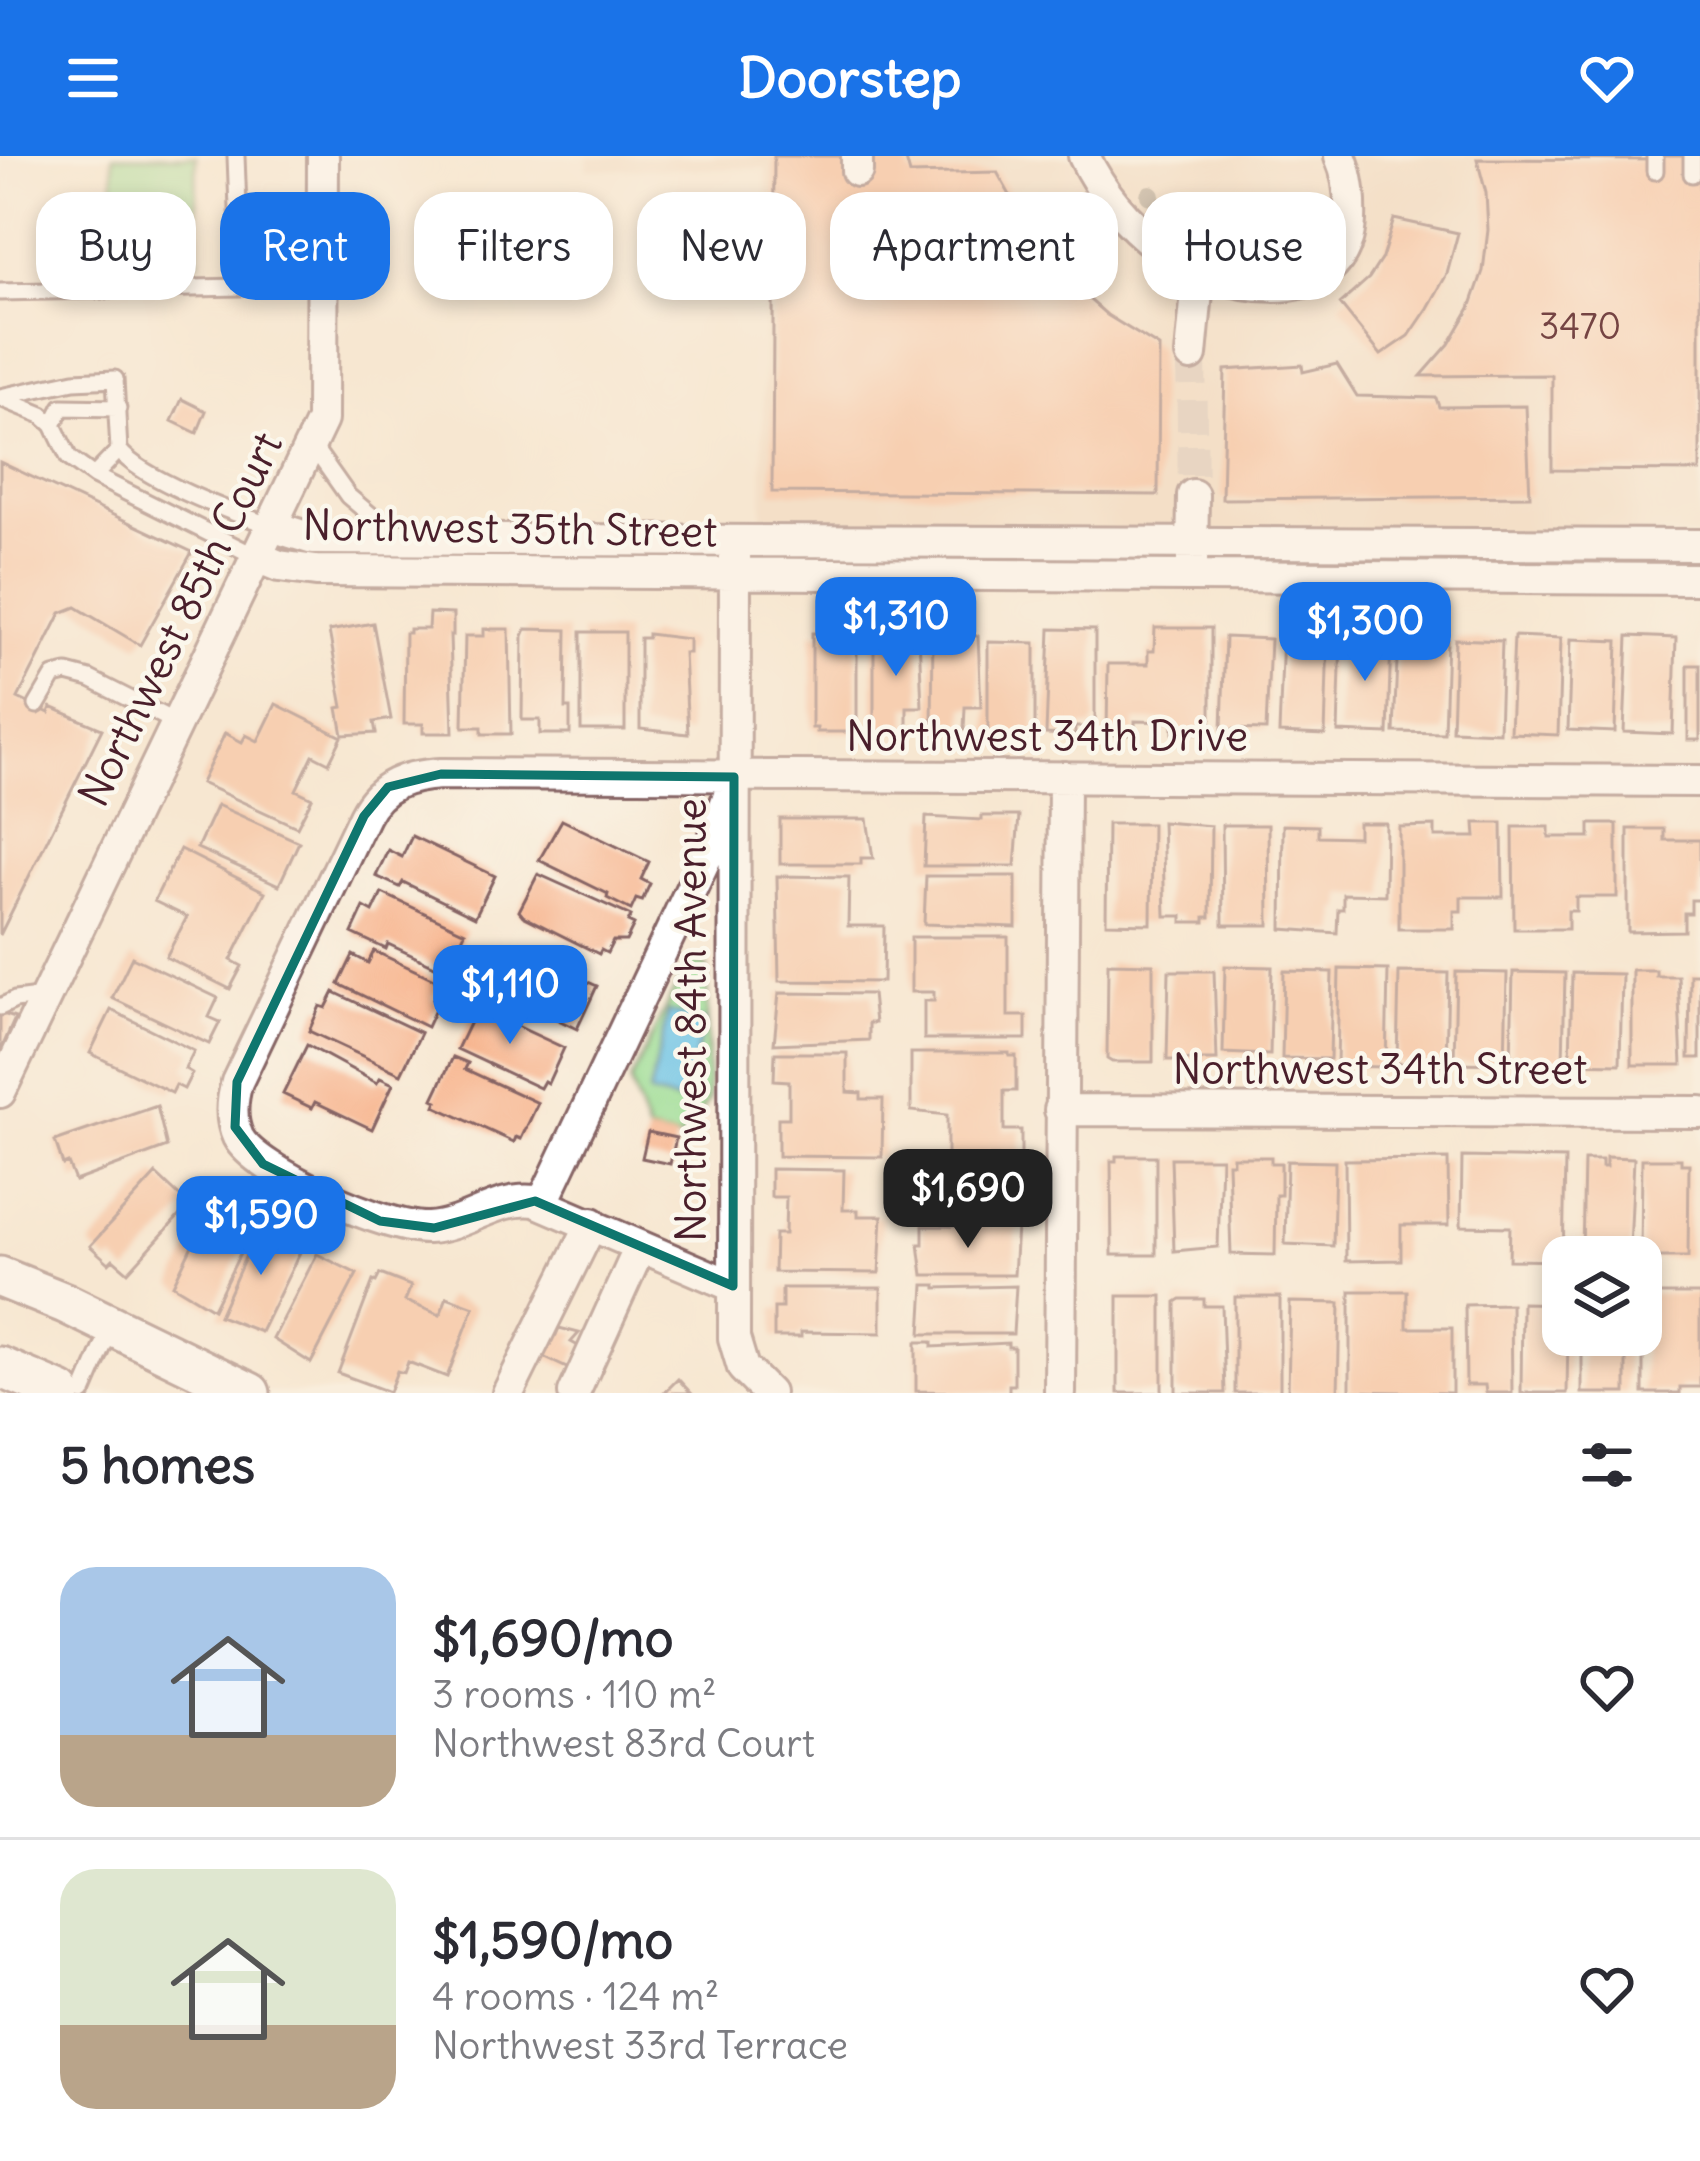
<!DOCTYPE html>
<meta charset="utf-8">
<style>
:root{--surface:#fff;--page:#f7f7f7;--text:#2b2b33;--muted:#7c7c81;--line:#e1e1e2;--accent:#1a73e8}
body{margin:0;font-family:Delius,sans-serif;background:var(--page);color:var(--text);height:100vh;display:flex;flex-direction:column;font-size:45px;white-space:nowrap}
*{box-sizing:border-box;margin:0}
p{font-size:39px;color:var(--muted)}
.icon{flex:none;width:66px;height:66px;fill:none;stroke:currentColor;stroke-width:2;stroke-linecap:round;stroke-linejoin:round}
.map{position:relative;height:1237px;overflow:hidden}
.sheet{display:flex;flex-direction:column;background:var(--surface);flex:1}
.sheet>*{flex:none}
.banner{position:absolute;left:36px;top:36px;width:1629px;height:108px;display:flex;gap:24px}
.tools{position:absolute;left:1542px;top:1080px;display:grid;gap:24px}
.tools a{display:grid;place-items:center;width:120px;height:120px;border-radius:24px;background:var(--surface);box-shadow:0 6px 18px #0003;font-size:60px}
.price{position:absolute;translate:-50% -102px;padding:0 27px;border-radius:24px;background:var(--accent);color:#fff;font-size:39px;line-height:78px;filter:drop-shadow(0 3px 6px #0008)}
.price::after{content:'';position:absolute;left:50%;top:72px;width:36px;height:27px;margin-left:-18px;background:inherit;clip-path:polygon(0 0,100% 0,50% 100%)}
.price.current{background:#222;color:#fff}
ul{padding:0;list-style:none}
li{display:flex;align-items:center;gap:36px;height:300px;padding:0 60px}
li+li{border-top:3px solid var(--line)}
li span{display:grid;place-items:center;flex:none;width:336px;height:240px;border-radius:36px;color:#555}
li>.icon{margin-inline-start:auto}
span .icon{width:144px;height:144px;fill:#fffc;stroke-width:1}
li b{font-size:51px}
h2{display:flex;justify-content:space-between;align-items:center;height:144px;padding:0 60px;font-size:51px}
.tag{padding:0 42px;border-radius:36px;background:var(--surface);box-shadow:0 6px 18px #0003;font-size:42px;line-height:108px}
.tag.current{background:var(--accent);color:#fff}
header{display:flex;justify-content:space-between;align-items:center;height:156px;padding:0 60px;background:var(--accent);color:#fff;font-size:54px;font-weight:700}
.map>svg:first-child{display:block}
</style>
<header><svg class="icon" aria-label="menu" viewBox="0 0 24 24"><path d="M4 6h16M4 12h16M4 18h16"/></svg>Doorstep<svg class="icon" aria-label="heart" viewBox="0 0 24 24"><path d="M12 20l-8-8c-3-5 5-10 8-4 3-6 11-1 8 4z"/></svg></header>
<div class="map">
<svg width="1700" height="1237" viewBox="0 0 1700 1237">
<defs>
<pattern id="grass-tufts" width="24" height="20" patternUnits="userSpaceOnUse" patternTransform="scale(3)"><rect width="24" height="20" fill="#9bdc93"/><path d="M3 7l-1-3M5 7V3M7 7l1-3M15 17l-1-3M17 17v-4M19 17l1-3" fill="none" stroke="#87bc7f"/></pattern>
</defs>
<rect width="100%" height="100%" fill="#fbf7ec"/>
<filter id="ink" filterUnits="userSpaceOnUse"><feTurbulence type="fractalNoise" baseFrequency=".00833" numOctaves="2"/><feDisplacementMap in="SourceGraphic" scale="24" xChannelSelector="R" yChannelSelector="G"/><feConvolveMatrix kernelMatrix="1 2 1 2 8 2 1 2 1" color-interpolation-filters="sRGB"/></filter>
<filter id="wash" filterUnits="userSpaceOnUse"><feTurbulence type="fractalNoise" baseFrequency=".004" numOctaves="4" result="noise"/><feDisplacementMap in="SourceGraphic" scale="48" xChannelSelector="R" yChannelSelector="G"/><feGaussianBlur stdDeviation="2.7" result="paint"/><feColorMatrix in="noise" values="0 0 0 0 0 0 0 0 0 0 0 0 0 0 0 0 0 1.4 0 .05"/><feComposite in="paint" operator="in"/></filter>
<g filter="url(#wash)">
<rect width="100%" height="100%" fill="#f7e7d1"/>
<path fill="#efd6bb" d="M587,0h1113v380l-938,-6 4,-362 -179,2z"/>
<path fill="url(#grass-tufts)" stroke="#727e5f" stroke-width="3" d="M1310,37l12,4c10,24 -7,61 -36,49 -1,-23 5,-40 24,-53z
M1221,55l31,14 5,12 -7,16 -26,2 -30,-20 -1,-7 7,-15z"/>
<path fill="#9bdc93" stroke="#727e5f" stroke-width="3" d="M113,0h83l2,105 -82,3z
M688,805l19,5 1,135 -27,38 -33,-7 -18,-50z"/>
<path fill="#65c0e3" stroke="#587087" stroke-width="3" d="M668,856l36,9 -19,82 -36,-9z"/>
<g id="blocks">
<path fill="#f7b28b" d="M774,0h131l5,18 87,-2 51,91 59,52 52,32 -1,148 -386,-3z
M1663,0h37v315l-148,-1v-95l-131,1 28,-32 21,-36 13,-37 5,-41 -2,-37 -9,-34 186,1z
M1394,63l64,14 -11,41 -19,34 -19,28 -28,19 -41,-51 29,-26 13,-20z
M1337,208l20,32 79,2 3,9 87,-1 4,90 -308,3 3,-129 77,-5 1,7z
M182,243l24,12 -9,22 -25,-12z
M0,306l192,90 -52,93 -64,-38 -15,6 -43,85 31,15 2,-6 51,22 -102,206z
M429,457l24,1v21h-3l3,98h-30v-9h-19l1,-91h4v-4h19z
M373,467l18,96 -17,3 2,11 -33,2 -5,-27 5,-1 -14,-76z
M1155,472h56v105h-38v-11l-38,-1v14h-28l1,-71h40v-13h6z
M484,473h25l2,105h-29v-7h-19l2,-91h19z
M526,473l41,1 -1,78h4v26h-30v-14h-18l1,-84z
M1050,473l45,1v91l-3,6h-17v8l-29,-1z
M874,474l45,5 3,72h-15v24h-33z
M933,474h26v5l19,1 3,71h-16l-1,23h-32z
M581,476h44v98h-44z
M812,477h45v99h-40v-4h-5z
M648,478l41,5v14h-5l4,81 -48,-5v-91h8z
M1283,478l45,2 -3,99 -46,-2z
M1341,479l50,2 -3,97 -50,-2z
M1514,480l47,2 -3,97 -48,-2z
M1628,480l48,2 -3,96 -49,-2z
M1225,481l45,2 -4,91 -44,-1z
M1398,482l49,2 -3,93 -50,-1z
M1455,483l47,2 -3,91 -47,-2z
M1571,483l47,2 -3,91 -47,-2z
M988,486l47,1v91h-47z
M1688,509h12v75h-12z
M276,548l66,33 -13,26 -16,-8 -17,35 16,8 -15,29 -96,-44 24,-50 17,9 4,-7 12,6z
M217,649l82,37 -20,43 -82,-37z
M982,660h37l-4,50h-91l2,-49 56,3z
M780,663h87l6,39h-12v6h-81z
M562,664l87,42 -8,17 9,5 -8,17 -6,-2 -5,11 -24,-12 1,-4 -69,-34z
M1162,666l49,4 -1,91h-5v5h-23v-6h-17z
M1358,667h28l-1,72 -42,-1v15h-5l-1,24 -55,-4 1,-104 35,1v10l40,1z
M1475,667h27l1,74h-42v14h-7v18h-55v-102l36,-1v11h41z
M1107,668h45l-1,100 -45,-1z
M1590,668h27v73h-41v14h-8v18h-54l-1,-102h36v10h41z
M1222,669h46l1,100h-46z
M1628,673h36v11h36v60h-9v13h-7v18l-56,1z
M412,680l83,40 -20,41 -72,-35 -3,5 -24,-11 12,-26 14,7z
M180,693l85,43 -34,68 11,6 -12,23 -64,-32 21,-40 -33,-16z
M538,718l93,42 -3,6 6,3 -8,16h-13l-6,12 -6,-3 -2,4 -76,-38 -4,-5z
M777,720l72,1 -1,49h36l-1,56 -104,-1z
M926,720h90v51l-92,-3z
M382,737l83,39 -10,22 -7,-3 -9,17 -51,-24 -2,5 -34,-16 12,-26 9,5z
M911,781h97v79h18v23h-102v-38h10v-9h-23z
M515,789l13,7 -1,3 70,31 -20,43 -83,-40z
M374,795l66,31 -7,17 6,2 -12,26 -88,-43 14,-29 15,8z
M132,801l86,41 -9,19 11,5 -11,22 -97,-46z
M1108,807l45,1v98h-41l-5,-3z
M1225,810l47,1 -2,88 -47,-2z
M1339,813l49,1 -2,97 -49,-1z
M1632,814h24v6h22l4,89h-50z
M1169,815h45l3,89h-50z
M1284,815l48,1 -2,87 -48,-1z
M1399,816l49,1 -2,91 -49,-1z
M1456,816l51,1 -2,91 -51,-1z
M1513,816l52,1 -2,90 -52,-1z
M1572,817l50,1 -2,90 -50,-1z
M1690,818h10v84h-11z
M334,836l87,41 -20,41 -92,-43 11,-25 6,2z
M779,837l93,1 3,29h-6v17l-95,4z
M480,845l15,7 -4,6 73,34 -16,35 -4,-2 -4,7 -83,-39z
M111,854l83,41 -9,18 7,4 -8,16 -8,-4 -4,8 -82,-40z
M0,857l15,5 -15,34z
M307,889l70,38 3,-5 13,6 -21,45 -57,-27 -3,6 -29,-14z
M775,897h72v39l14,1v6h22l-1,58 -104,-1v-38h11v-37l-15,-1z
M911,897h98v3h7v35h-12v39h17v27h-74v-42l-36,-4z
M453,901l15,6 -3,6 73,34 -17,36 -5,-2 -2,5 -79,-36 2,-5 -4,-2z
M157,950l10,41 -92,34 -7,-18 -5,2 -8,-24z
M648,976l28,6 -6,26 -28,-6z
M1116,1000h40v99h-44l-1,-94h5z
M1233,1001h38v6h10v32h-5l-1,60 -44,-1 -3,-91h5z
M1462,1001l103,2 -2,102 -54,-1 1,-33 -49,-1z
M1606,1001l28,1 -4,91 -48,4 2,-93h18v7h4z
M1171,1002h50l-3,89 -44,4z
M1448,1003l1,66h-48v35l-55,1 -1,-101z
M1642,1003h39v5h8l-1,93h-47z
M1287,1005l48,1 -2,84 -48,-2z
M771,1013l73,1 -1,40h15v6h24l-3,57 -105,-1 1,-38h10l1,-37h-15z
M917,1014l93,1 5,4 -1,40h-6v3l-92,-1z
M156,1018l33,31 -61,67 -15,-13 -4,4 -19,-17z
M219,1042l16,9 4,-8 17,9 -4,8 5,3 -44,90 -40,-24 39,-81 3,2z
M260,1068l44,20 -43,88 -42,-16z
M923,1070l94,1 -3,48h-91l-4,-31h4z
M317,1098l40,20 -46,89 -38,-24z
M380,1118l31,12 -6,15 35,14 7,-18 27,10 -27,70 -39,-15 -4,11 -7,-2 -8,21 -51,-19 35,-92 3,1z
M924,1129h12v3l80,-2 -3,48h-92z
M782,1132h99v45l-80,-1v5h-27v-29h8z
M1350,1135h57v37h45v65l-102,-2z
M1643,1138h57v93h-20v6h-37z
M1118,1140h44v97h-44z
M1235,1141h45v96h-45z
M1181,1143h23v7h18l3,87h-49v-91z
M1290,1146l50,1 -2,90h-50z
M1522,1147l41,1v31h5l-1,58h-46z
M1511,1148l1,89h-26l-1,-8h-19l-1,-80z
M559,1172l20,5 -8,9 9,5 -11,22 -30,-14 11,-23 6,3z
M1582,1179h44v58h-44z
M916,1186h16v5l76,-4v4h6v38h-5v8l-93,-2z
M678,1223l13,14h-27z"/>
</g>
</g>
<g filter="url(#ink)">
<use href="#blocks" fill-opacity="0" stroke="#876565" stroke-width="3"/>
<g fill="none" stroke-linecap="round" stroke-linejoin="round">
<path stroke="#d4bfb0" stroke-width="30" stroke-dasharray="30 15" stroke-linecap="butt" d="M1191,199l2,140"/>
<g stroke="#876565" stroke-width="21">
<path id="service" d="M1655,0v15
M1692,0v18
M0,136l241,-5 -5,-131
M0,241l74,-16 41,-2 4,71c22,29 115,63 152,76
M3,243l39,16 11,10 16,33 25,18 163,81
M53,269l9,-18 56,1
M312,289l36,51 44,37
M94,320l25,-26
M37,549l17,-29 13,-3 23,6 87,44
M0,851l15,-7 31,-4
M83,1237l27,-63"/>
</g>
<g stroke="#876565" stroke-width="36">
<path id="minor" d="M1084,0c17,36 44,68 77,93 52,39 184,69 189,-29 1,-23 -1,-44 -10,-64
M857,15v-15
M1191,199l8,-84
M271,370l42,13 1387,6
M735,396l-1,786 9,30 25,25
M257,401l22,9 37,5 1384,8
M1192,407l1,-68
M0,936l322,-672 1,-264
M1060,954l640,2
M543,1046l168,-355 18,-53
M733,1130l-198,-85c-39,-5 -68,25 -107,27 -40,2 -172,-56 -190,-91 -8,-17 -6,-38 -1,-55l127,-266c16,-32 43,-40 77,-42l1259,7
M508,1237l84,-170
M574,1237l66,-146
M1060,1237l4,-616"/>
</g>
<g stroke="#876565" stroke-width="45">
<path id="tertiary" d="M0,1121l65,26 185,90
M0,1211l61,26"/>
</g>
<use href="#service" stroke="#fff" stroke-width="15"/>
<use href="#minor" stroke="#fff" stroke-width="30"/>
<use href="#tertiary" stroke="#fff" stroke-width="39"/>
</g>
<g fill="#a59887">
<circle cx="1150" cy="39" r="10"/>
<circle cx="1316" cy="56" r="10"/>
<circle cx="1219" cy="77" r="10"/>
<circle cx="1302" cy="91" r="10"/>
</g>
</g>
<path d="M0 0H1700V1237H0ZM441,618l293,3 -1,509 -198,-85 -101,27 -54,-7 -117,-57 -28,-37 2,-45 127,-266 24,-29z" fill="#f7e7d1" fill-opacity=".55" fill-rule="evenodd"/>
<path fill="none" stroke="#0f766e" stroke-width="9" stroke-linejoin="round" d="M441,618l293,3 -1,509 -198,-85 -101,27 -54,-7 -117,-57 -28,-37 2,-45 127,-266 24,-29z"/>
<g text-anchor="middle" stroke-width="9" stroke-linejoin="round" paint-order="stroke">
<g font-size="36" fill="#754443">
<text x="1580" y="183">3470</text>
</g>
<g font-size="42" fill="#4a1f2b" stroke="#fbf7ec">
<text transform="translate(510 372) rotate(1)" y="15">Northwest 35th Street</text>
<text transform="translate(180 463) rotate(-64)" y="15">Northwest 85th Court</text>
<text x="1047" y="595">Northwest 34th Drive</text>
<text transform="translate(691 864) rotate(-90)" y="15">Northwest 84th Avenue</text>
<text x="1380" y="928">Northwest 34th Street</text>
</g>
</g>
</svg>
<div class="tools">
<a><svg class="icon" aria-label="layers" viewBox="0 0 24 24"><path d="M12 4l9 5-9 5-9-5zM3 14l9 5 9-5"/></svg></a>
</div>
<b class="price" style="left:896px;top:523px">$1,310</b>
<b class="price" style="left:1365px;top:528px">$1,300</b>
<b class="price" style="left:510px;top:891px">$1,110</b>
<b class="price current" style="left:968px;top:1095px">$1,690</b>
<b class="price" style="left:261px;top:1122px">$1,590</b>
<div class="banner">
<a class="tag">Buy</a>
<a class="tag current">Rent</a>
<a class="tag">Filters</a>
<a class="tag">New</a>
<a class="tag">Apartment</a>
<a class="tag">House</a>
</div>
</div>
<section class="sheet">
<h2>5 homes<svg class="icon" aria-label="filters" viewBox="0 0 24 24"><path d="M4 7h16M4 17h16"/><circle cx="9" cy="7" r="2"/><circle cx="15" cy="17" r="2"/></svg></h2>
<ul>
<li><span style="background:linear-gradient(#a9c7e8 70%,#b9a48a 0)"><svg class="icon" aria-label="home" viewBox="0 0 24 24"><path d="M3 11l9-7 9 7M6 9v11h12V9"/></svg></span><div><b>$1,690/mo</b><p>3 rooms · 110 m²</p><p>Northwest 83rd Court</p></div><svg class="icon" aria-label="heart" viewBox="0 0 24 24"><path d="M12 20l-8-8c-3-5 5-10 8-4 3-6 11-1 8 4z"/></svg></li>
<li><span style="background:linear-gradient(#dfe7d0 65%,#b9a48a 0)"><svg class="icon" aria-label="home" viewBox="0 0 24 24"><path d="M3 11l9-7 9 7M6 9v11h12V9"/></svg></span><div><b>$1,590/mo</b><p>4 rooms · 124 m²</p><p>Northwest 33rd Terrace</p></div><svg class="icon" aria-label="heart" viewBox="0 0 24 24"><path d="M12 20l-8-8c-3-5 5-10 8-4 3-6 11-1 8 4z"/></svg></li>
</ul>
</section>
